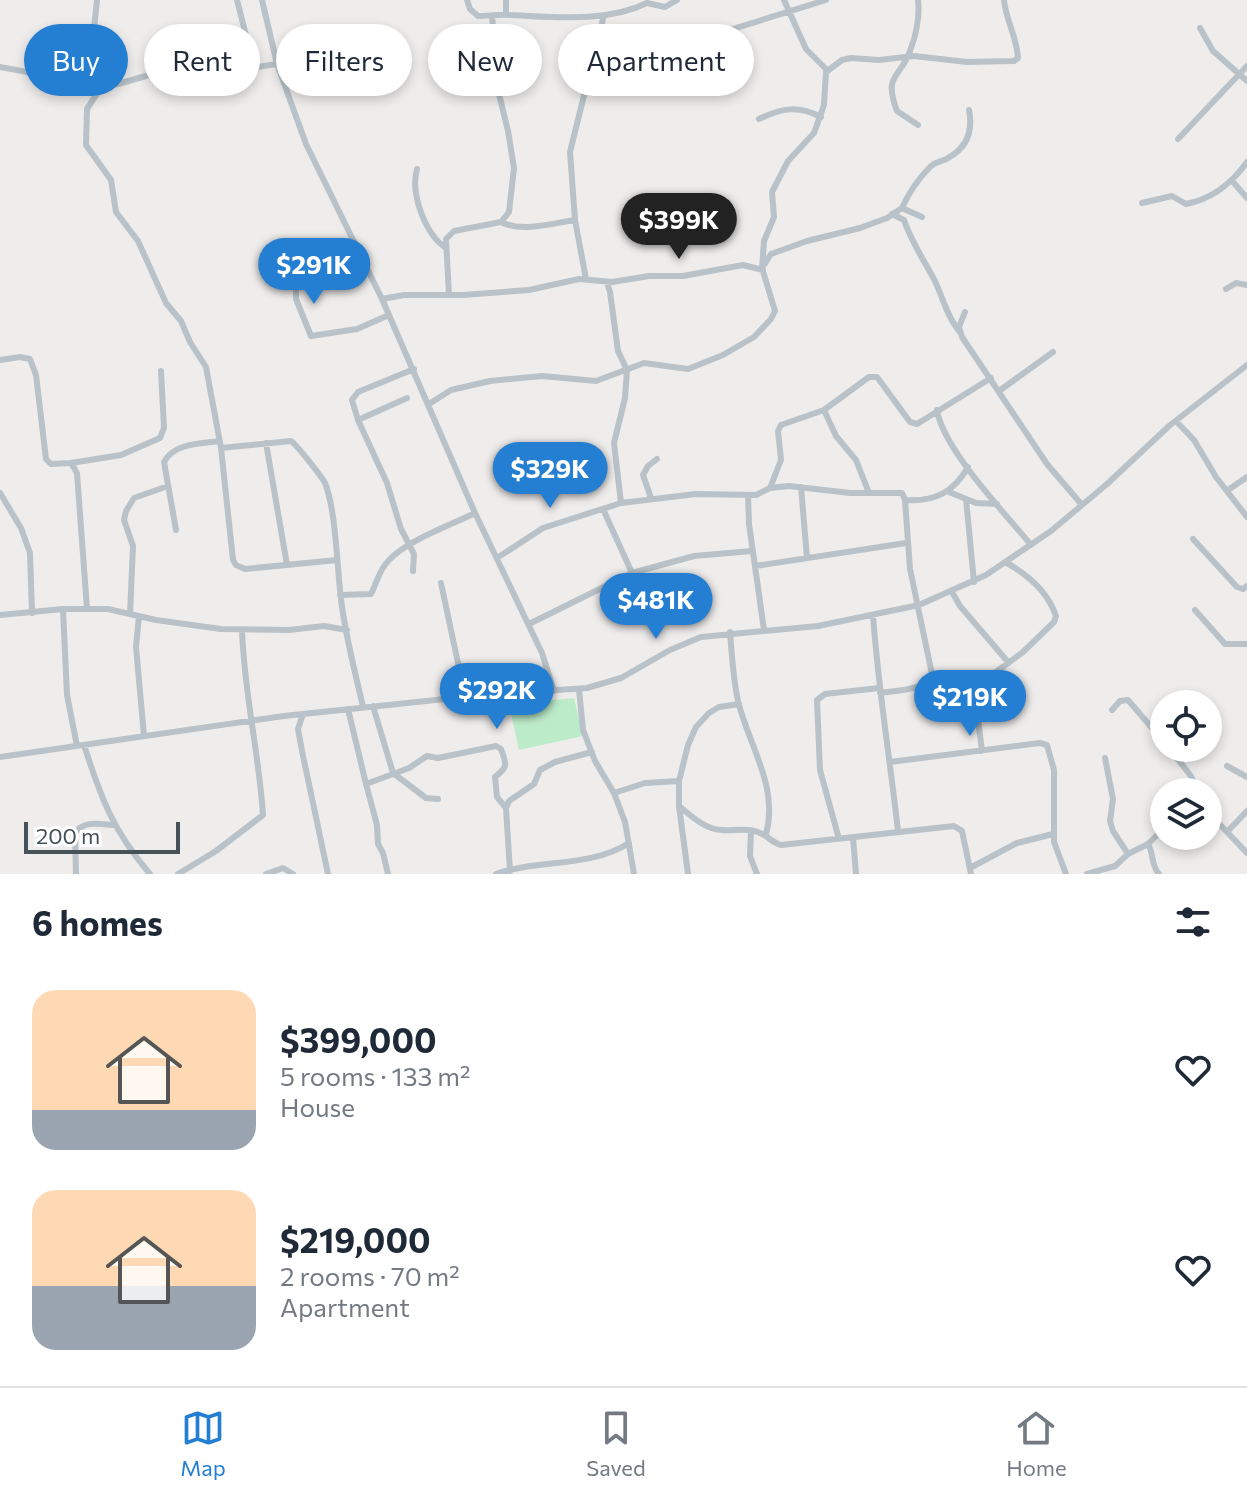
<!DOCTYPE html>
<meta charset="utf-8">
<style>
:root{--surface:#fff;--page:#f2f2f3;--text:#1f2937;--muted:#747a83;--line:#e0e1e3;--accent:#247ed1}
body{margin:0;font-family:Commissioner,sans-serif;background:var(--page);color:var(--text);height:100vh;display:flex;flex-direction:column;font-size:30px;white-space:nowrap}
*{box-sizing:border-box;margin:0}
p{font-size:26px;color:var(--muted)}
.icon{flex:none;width:44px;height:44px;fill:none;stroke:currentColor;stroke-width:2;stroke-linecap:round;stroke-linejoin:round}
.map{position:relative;height:874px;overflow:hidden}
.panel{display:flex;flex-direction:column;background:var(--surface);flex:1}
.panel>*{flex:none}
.top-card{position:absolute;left:24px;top:24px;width:800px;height:72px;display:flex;gap:16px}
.tools{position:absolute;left:1150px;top:690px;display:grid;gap:16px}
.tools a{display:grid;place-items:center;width:72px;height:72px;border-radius:50%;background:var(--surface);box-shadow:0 4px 12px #0003;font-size:40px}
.scale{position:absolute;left:24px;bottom:20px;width:156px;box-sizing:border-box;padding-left:8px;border:4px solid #465158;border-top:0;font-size:22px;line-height:28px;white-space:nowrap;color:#465158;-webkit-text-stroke:6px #fff;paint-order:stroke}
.price{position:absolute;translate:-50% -68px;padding:0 18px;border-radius:28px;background:var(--accent);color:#fff;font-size:26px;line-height:52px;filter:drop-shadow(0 2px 4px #0008)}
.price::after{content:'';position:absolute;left:50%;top:48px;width:24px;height:18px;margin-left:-12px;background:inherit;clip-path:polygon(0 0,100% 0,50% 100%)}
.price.on{background:#222;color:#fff}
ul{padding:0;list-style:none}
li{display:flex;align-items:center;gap:24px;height:200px;padding:0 32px}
li span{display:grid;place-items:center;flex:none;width:224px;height:160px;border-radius:24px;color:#555}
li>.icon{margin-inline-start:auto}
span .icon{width:96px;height:96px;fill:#fffc;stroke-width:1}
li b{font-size:34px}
h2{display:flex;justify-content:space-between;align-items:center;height:96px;padding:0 32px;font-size:34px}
.chip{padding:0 28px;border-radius:36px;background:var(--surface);box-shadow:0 4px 12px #0003;font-size:28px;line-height:72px}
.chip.on{background:var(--accent);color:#fff}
.tabs{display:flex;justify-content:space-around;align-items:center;height:112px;border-top:2px solid var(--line);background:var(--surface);font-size:22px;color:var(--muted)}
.tabs a{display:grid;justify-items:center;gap:4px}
.tabs .on{color:var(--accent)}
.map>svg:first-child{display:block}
</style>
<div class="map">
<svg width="1247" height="874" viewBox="0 0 1247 874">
<rect width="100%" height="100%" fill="#efecec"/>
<path fill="#bcebca" d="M574,698l9,38 -64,14 -10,-46z"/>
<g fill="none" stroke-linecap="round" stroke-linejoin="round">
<path stroke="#b8c2c8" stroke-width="6" d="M237,0l17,67
M262,0l15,64 29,80 76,155 93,214 67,140 12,38
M467,0l3,9 8,7c10,0 21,-2 32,-1 45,2 96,8 137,-12l18,4 12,-7
M506,0v14
M784,0l22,49 22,22
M918,0c2,16 -2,36 -8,51 -10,28 -27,23 -13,60l21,14
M1200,28l13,23 34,30
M659,52l167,-52
M0,67l102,19 16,-2 45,-13 74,-1 40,-6
M88,85l9,-85
M102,86l-15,23 -1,36 25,35 5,32 22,29 28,62 15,18 9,21 16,25 15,81 12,112 3,5 9,4 92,-9
M759,119c23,-11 39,-14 62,-2
M1178,139l69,-73
M417,169c-7,24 8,65 29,79
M1233,182l14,16
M1142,203l30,-7 14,8c27,-5 46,-21 61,-42
M902,208c7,-16 17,-30 29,-42 6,-5 11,-4 17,-8 20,-11 25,-28 21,-48
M892,214l12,6c7,21 19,39 30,59 9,18 12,36 25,52
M501,222c21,11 52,1 74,-2
M269,248l27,40v11l15,37 46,-7 32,-14
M764,265l7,-11 36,-13 53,-13 27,-10 15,-10 20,9
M283,268l71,-27
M586,279l-11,-59 -5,-68 34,-137
M607,282l3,10 8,59 9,19 -2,28 -11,45 7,60
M1226,289l10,-6 11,2
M449,295l-3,-56 8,-8 47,-9 8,-10 5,-44 -6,-37 -10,-41 -6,-74
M382,299l22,-4h59l66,-5 50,-11 33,3 37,-6h34l60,-11 20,5
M965,312l-6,15 3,10 85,127 35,41
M0,360l20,-3 10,2 6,16 10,84 5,5 20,-1 6,10 10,136
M999,391l54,-39
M429,404l22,-14 39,-9 52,-5 54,5 48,-18 44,6 35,-14 31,-18 17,-18 4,-8 -13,-43 2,-27 10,-24 -2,-25 16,-31 26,-28 10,-28 2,-33 16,-12 9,-2 28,2 35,-4 53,6 47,-1 4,-3c-1,-21 -12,-37 -14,-58
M824,410l12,26 20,24 13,33
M937,410c6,39 68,103 94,135
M358,420l49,-22
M1176,421l18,19 22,37 31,40
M266,443l21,122
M221,448l70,-7c5,3 31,36 34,42 11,27 12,85 16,116 4,36 14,72 22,108
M71,463l50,-8 39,-17 4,-10 -3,-57
M801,487l6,71
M770,488l11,-28 -3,-29 3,-6 43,-15 45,-33h8l3,4 30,41 7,2 74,-46
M1228,490l19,-13
M949,492l27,11 21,1
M0,493l21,35 9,25 2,60
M748,495l1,29 15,106
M651,498l-8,-23 5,-9 9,-7
M966,499l8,83
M905,500l5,69 23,110
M603,509l29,64
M176,530l-12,-68c10,-19 36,-18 56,-21
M1193,539l44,48 6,2 4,-3
M497,558l46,-30 78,-25 75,-9 60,1 14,-7 19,-2 61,7h52l3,7c30,2 49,-8 63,-33
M755,566l151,-23
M413,571l1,-17 -13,-25 -14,-46 -29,-63 -6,-20 6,-8 56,-23
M441,583l24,113
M952,592l8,14 48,56
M340,595l31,-1c6,-12 8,-24 18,-34 19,-20 60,-34 86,-47
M63,609l4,86 10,51
M1195,610l30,34h22
M130,614l3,-68 -9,-26 2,-9 8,-13 34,-12
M0,615l63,-6h45l48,11 65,9 68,1 35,-4 23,4
M873,615c5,72 17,144 25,216
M139,616l-3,31 8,89
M529,624l103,-51 62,-17 58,-5
M730,632c2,24 3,46 8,69 11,45 41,86 28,133
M974,688l49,-36 31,-30 2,-6c-8,-24 -29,-42 -51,-54
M579,689l4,41 12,31 19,32 11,29 9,52
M880,693c13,-2 27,-2 39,-7 26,-10 29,-13 55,2l8,63
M373,706l20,67 33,25 12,1
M348,709l18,75
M1112,710l8,-9 8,-1 36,42
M303,714l-5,15 4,22 26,123
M84,745c17,53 29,86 66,129
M1169,748l22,28 5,16
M0,757l284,-41 199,-21 104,-7 34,-10 49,-28 31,-13 117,-11 101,-21 67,-30 65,-44 56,-47 62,-58 78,-61
M1105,758l8,41 -3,22 3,10 15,23
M890,762l150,-19 7,2 7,25v72l12,32
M1227,766l20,11
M614,793l31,-10 34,-2
M679,806c12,10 27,24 43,24 11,1 21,-2 32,1 12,2 16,11 27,14l173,-19 8,5 9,43
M1208,812l39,41
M751,830l-1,26 7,18
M1227,832l20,-21
M853,837l3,37
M839,839l-19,-69 -3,-70 8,-6 54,-6
M1148,844c6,10 3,22 11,30
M970,868l47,-25 36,-9
M510,871l-4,-63 3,-7 25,-17 6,-14 15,-8 37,-10
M76,874l-1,-41c9,-13 24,-9 38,-8
M178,874l38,-23 47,-36c-4,-62 -19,-122 -21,-185
M266,874l17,-6 10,6
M388,874l-5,-21 -5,-9 -1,-19 -11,-41 43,-16 18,-12 11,2 58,-12 5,3c6,16 7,18 -6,28l2,20 9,11
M496,874c42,-15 94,-6 133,-31
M688,874l-9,-68v-25l9,-36 8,-18 13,-14 10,-6 20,-3
M1087,874l28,-8 13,-12 20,-10 16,-16"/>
</g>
</svg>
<div class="tools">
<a><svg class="icon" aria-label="locate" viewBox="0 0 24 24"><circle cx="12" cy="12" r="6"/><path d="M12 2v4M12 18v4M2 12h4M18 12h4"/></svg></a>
<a><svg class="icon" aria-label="layers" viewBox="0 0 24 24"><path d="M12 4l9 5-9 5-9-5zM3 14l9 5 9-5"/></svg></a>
</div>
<div class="scale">200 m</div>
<b class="price on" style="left:679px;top:261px">$399K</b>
<b class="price" style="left:314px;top:306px">$291K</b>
<b class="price" style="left:550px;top:510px">$329K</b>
<b class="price" style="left:656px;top:641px">$481K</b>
<b class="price" style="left:497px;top:731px">$292K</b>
<b class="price" style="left:970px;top:738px">$219K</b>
<div class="top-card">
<a class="chip on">Buy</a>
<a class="chip">Rent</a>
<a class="chip">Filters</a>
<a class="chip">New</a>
<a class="chip">Apartment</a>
</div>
</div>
<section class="panel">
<h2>6 homes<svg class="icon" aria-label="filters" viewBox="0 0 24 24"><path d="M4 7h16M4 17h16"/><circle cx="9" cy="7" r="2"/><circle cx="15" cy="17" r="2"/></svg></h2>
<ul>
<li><span style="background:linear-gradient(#ffd9b3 75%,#9aa5b1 0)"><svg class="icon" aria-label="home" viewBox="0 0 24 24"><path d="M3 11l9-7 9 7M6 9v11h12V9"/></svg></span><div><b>$399,000</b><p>5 rooms · 133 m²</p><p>House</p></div><svg class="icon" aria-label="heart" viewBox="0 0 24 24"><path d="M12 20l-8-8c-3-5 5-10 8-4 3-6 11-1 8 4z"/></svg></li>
<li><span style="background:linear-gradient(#ffd9b3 60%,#9aa5b1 0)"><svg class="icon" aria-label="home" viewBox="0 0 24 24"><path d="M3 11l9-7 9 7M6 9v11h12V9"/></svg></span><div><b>$219,000</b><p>2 rooms · 70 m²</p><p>Apartment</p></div><svg class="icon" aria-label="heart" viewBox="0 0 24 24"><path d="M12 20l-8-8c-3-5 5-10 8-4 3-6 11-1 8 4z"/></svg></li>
</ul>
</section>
<nav class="tabs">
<a class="on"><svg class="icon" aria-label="map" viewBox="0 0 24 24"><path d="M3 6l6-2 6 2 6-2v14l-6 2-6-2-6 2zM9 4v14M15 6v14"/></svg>Map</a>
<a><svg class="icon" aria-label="saved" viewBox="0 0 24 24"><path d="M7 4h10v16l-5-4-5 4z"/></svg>Saved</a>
<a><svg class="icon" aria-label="home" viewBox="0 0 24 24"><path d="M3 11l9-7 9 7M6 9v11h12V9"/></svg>Home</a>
</nav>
